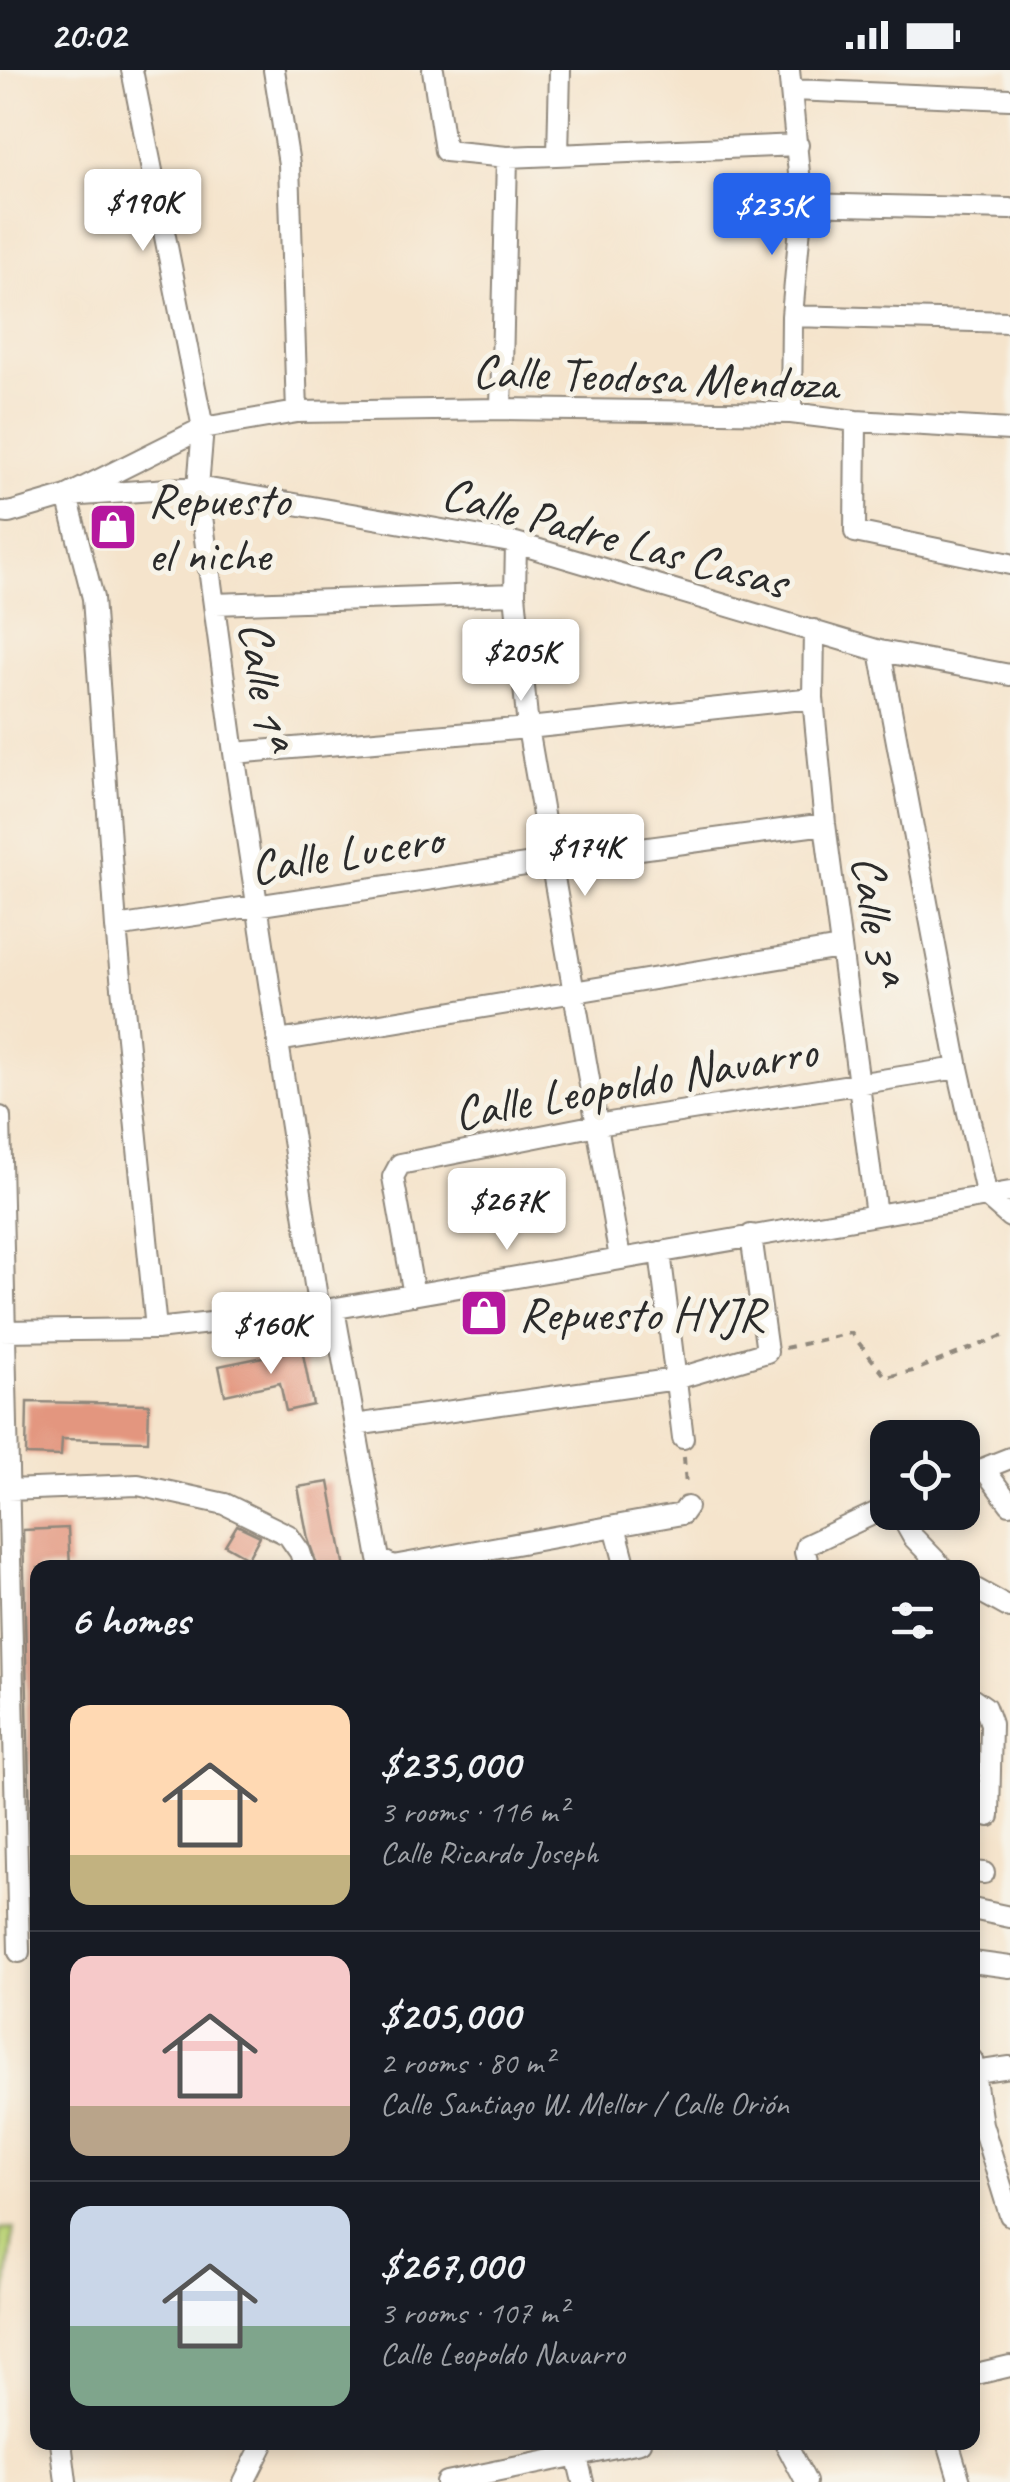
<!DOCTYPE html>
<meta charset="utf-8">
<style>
:root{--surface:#171b24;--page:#20242c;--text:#f1f3f6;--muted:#9ea1a6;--line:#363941;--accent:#2563eb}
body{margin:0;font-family:Caveat,sans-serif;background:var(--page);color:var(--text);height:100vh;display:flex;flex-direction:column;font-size:38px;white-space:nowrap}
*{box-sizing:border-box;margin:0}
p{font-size:32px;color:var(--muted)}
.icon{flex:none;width:55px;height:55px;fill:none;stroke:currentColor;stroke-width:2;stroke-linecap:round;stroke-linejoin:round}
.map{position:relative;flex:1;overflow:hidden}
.details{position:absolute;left:30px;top:1490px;width:950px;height:890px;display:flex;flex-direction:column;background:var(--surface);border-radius:20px;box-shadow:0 5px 15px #0003}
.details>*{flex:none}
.fabs{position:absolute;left:870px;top:1350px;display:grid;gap:20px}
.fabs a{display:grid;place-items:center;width:110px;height:110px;border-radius:20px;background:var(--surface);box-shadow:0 5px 15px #0003;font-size:50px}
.price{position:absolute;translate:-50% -85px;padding:0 22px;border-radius:10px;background:#fff;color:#222;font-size:32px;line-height:65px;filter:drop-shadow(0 2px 5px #0008)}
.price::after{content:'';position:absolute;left:50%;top:60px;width:30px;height:22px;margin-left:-15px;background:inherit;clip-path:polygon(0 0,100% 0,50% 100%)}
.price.active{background:var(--accent);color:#fff}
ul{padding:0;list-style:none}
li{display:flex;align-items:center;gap:30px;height:250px;padding:0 40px}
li+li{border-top:2px solid var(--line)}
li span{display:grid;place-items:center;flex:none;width:280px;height:200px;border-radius:20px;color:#555}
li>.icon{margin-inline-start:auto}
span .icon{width:120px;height:120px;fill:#fffc;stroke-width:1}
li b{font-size:42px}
h2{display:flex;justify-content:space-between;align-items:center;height:120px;padding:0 40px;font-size:42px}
.status{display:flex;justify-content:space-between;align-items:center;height:70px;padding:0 50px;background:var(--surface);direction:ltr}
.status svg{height:28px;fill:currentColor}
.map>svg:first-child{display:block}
</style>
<div class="status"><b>20:02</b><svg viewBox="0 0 49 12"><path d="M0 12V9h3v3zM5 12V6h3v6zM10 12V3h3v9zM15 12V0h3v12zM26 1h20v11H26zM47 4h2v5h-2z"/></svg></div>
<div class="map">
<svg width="1010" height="2412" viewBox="0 0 1010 2412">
<rect width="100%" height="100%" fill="#f7f3e8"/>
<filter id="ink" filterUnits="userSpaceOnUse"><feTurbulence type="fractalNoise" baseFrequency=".01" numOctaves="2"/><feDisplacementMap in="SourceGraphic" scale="20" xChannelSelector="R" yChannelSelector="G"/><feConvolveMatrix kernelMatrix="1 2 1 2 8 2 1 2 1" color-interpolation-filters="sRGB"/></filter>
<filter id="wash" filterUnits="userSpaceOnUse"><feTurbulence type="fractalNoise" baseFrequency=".0048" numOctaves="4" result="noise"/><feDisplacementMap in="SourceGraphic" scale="40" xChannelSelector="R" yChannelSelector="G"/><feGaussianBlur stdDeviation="2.25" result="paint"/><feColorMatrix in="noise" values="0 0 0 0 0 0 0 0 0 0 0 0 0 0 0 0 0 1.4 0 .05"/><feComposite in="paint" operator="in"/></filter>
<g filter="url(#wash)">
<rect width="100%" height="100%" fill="#f5e4cc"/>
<path fill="#bbd378" stroke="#737f52" stroke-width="2.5" d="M14,2158l-14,111v-110z"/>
<g id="blocks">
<path fill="#e3967f" d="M302,1279l11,56 -27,6 -6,-28 -55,12 -6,-29z
M27,1332l122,2 -1,37 -86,-2 -1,17 -35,-1z
M329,1412l16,86h-27l-10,-29 -10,-52z
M237,1455l23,11 -12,22 -23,-13z
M68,1458l2,40h-32v260h-8l-7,-298z"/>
</g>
</g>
<g filter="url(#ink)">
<use href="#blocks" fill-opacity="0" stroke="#90887c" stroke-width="2.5"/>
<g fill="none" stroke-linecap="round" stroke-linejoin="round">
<g stroke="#90887c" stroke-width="24">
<path id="minor" d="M132,0l71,358 -5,59 36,266 85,558
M274,0l15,94 8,248
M433,0l12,81 62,6 291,-12
M789,0l13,134 -10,112 -1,97
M793,20l217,9
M558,85l2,-85
M802,134l208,5
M792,246l218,6
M501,339l6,-252
M856,351l-1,111 155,32
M0,442l9,1 58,-17 131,-9 318,56 364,108 130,24
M516,473l-1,51 13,134 92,530
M214,534l301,-10
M814,560l-1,68 12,126 51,391
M880,581l78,417 29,129 23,20
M234,683l294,-25 285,-30
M116,857l436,-66 273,-37
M278,971l562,-93
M0,1047l19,835
M660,1182l23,186
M414,1225l-21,-118 7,-13 197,-39 361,-57
M334,1239l45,250 14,7 289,-52 5,-7
M156,1259l-40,-402 -23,-329 -26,-102 136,-68 94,-16 204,-3 290,4 65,8 154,9
M0,1261l156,-2 163,-18 691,-119
M355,1355l321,-46 91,-27 -16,-117
M984,1399l26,35
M962,1407l48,-19
M8,1420l130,-5 87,19 63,31 12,17 5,16
M899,1442l14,25 30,31
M615,1456l11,42
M809,1498l-4,-16 2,-7 81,-38
M972,1517l38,21
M972,1628l13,9 6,17 -2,92
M972,1802l12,1
M972,1839l38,8
M972,1892l38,5
M972,1990l10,64 28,91
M975,2002l35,-5
M972,2305l38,-9
M61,2372l5,40
M785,2372l21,40
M948,2372l12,40
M574,2375l9,37
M244,2412l20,-40
M446,2412l194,-40"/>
</g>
<path stroke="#90887c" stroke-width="4" stroke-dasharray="8 8" stroke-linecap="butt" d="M785,1278l66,-15 35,44 27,-6 97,-38
M684,1387l2,30"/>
<use href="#minor" stroke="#fff" stroke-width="20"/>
</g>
</g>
<defs>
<g id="shop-square" transform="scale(2.5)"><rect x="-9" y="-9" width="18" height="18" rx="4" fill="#b5179e" stroke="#f7f3e8"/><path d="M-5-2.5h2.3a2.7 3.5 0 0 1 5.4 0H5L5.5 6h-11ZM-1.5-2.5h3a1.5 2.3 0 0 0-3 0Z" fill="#fff"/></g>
</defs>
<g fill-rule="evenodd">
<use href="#shop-square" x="113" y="457"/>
<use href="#shop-square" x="484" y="1243"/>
</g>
<g text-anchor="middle" stroke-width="10" stroke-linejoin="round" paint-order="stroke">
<g font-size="48" fill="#2b2b2b" stroke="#f7f3e8">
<text transform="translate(655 306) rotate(2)" y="17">Calle Teodosa Mendoza</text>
<text transform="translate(615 466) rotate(15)" y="17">Calle Padre Las Casas</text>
<text transform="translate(265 614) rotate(82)" y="17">Calle 1ª</text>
<text transform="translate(346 782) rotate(-9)" y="17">Calle Lucero</text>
<text transform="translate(877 848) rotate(83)" y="17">Calle 3ª</text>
<text transform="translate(635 1011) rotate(-10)" y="17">Calle Leopoldo Navarro</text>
</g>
<g font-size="48" fill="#2b2b2b" stroke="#f7f3e8" text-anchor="start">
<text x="148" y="446">Repuesto<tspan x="148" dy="55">el niche</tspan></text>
<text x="519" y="1260">Repuesto HYJR</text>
</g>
</g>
</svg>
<div class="fabs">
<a><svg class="icon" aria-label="locate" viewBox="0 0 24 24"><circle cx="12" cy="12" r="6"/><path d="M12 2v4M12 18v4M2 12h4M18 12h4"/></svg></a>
</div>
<b class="price" style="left:143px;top:184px">$190K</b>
<b class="price active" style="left:772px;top:188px">$235K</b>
<b class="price" style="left:521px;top:634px">$205K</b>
<b class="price" style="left:585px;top:829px">$174K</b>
<b class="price" style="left:507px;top:1183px">$267K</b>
<b class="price" style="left:271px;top:1307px">$160K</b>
<section class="details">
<h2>6 homes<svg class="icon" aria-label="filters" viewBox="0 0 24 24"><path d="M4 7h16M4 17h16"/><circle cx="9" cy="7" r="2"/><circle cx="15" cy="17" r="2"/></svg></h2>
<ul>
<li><span style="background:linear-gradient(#ffd9b3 75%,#c2b280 0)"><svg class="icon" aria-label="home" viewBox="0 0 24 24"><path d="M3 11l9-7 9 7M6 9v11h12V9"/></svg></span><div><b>$235,000</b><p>3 rooms · 116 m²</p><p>Calle Ricardo Joseph</p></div></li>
<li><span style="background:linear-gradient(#f6c9c9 75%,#b9a48a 0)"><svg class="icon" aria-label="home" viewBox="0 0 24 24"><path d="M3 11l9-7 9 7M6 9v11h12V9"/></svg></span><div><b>$205,000</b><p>2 rooms · 80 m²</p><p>Calle Santiago W. Mellor / Calle Orión</p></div></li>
<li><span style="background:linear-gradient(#c9d6e8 60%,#7fa58c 0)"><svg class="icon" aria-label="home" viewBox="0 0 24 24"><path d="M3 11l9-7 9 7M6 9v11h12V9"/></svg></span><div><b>$267,000</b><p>3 rooms · 107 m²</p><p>Calle Leopoldo Navarro</p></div></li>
</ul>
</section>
</div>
